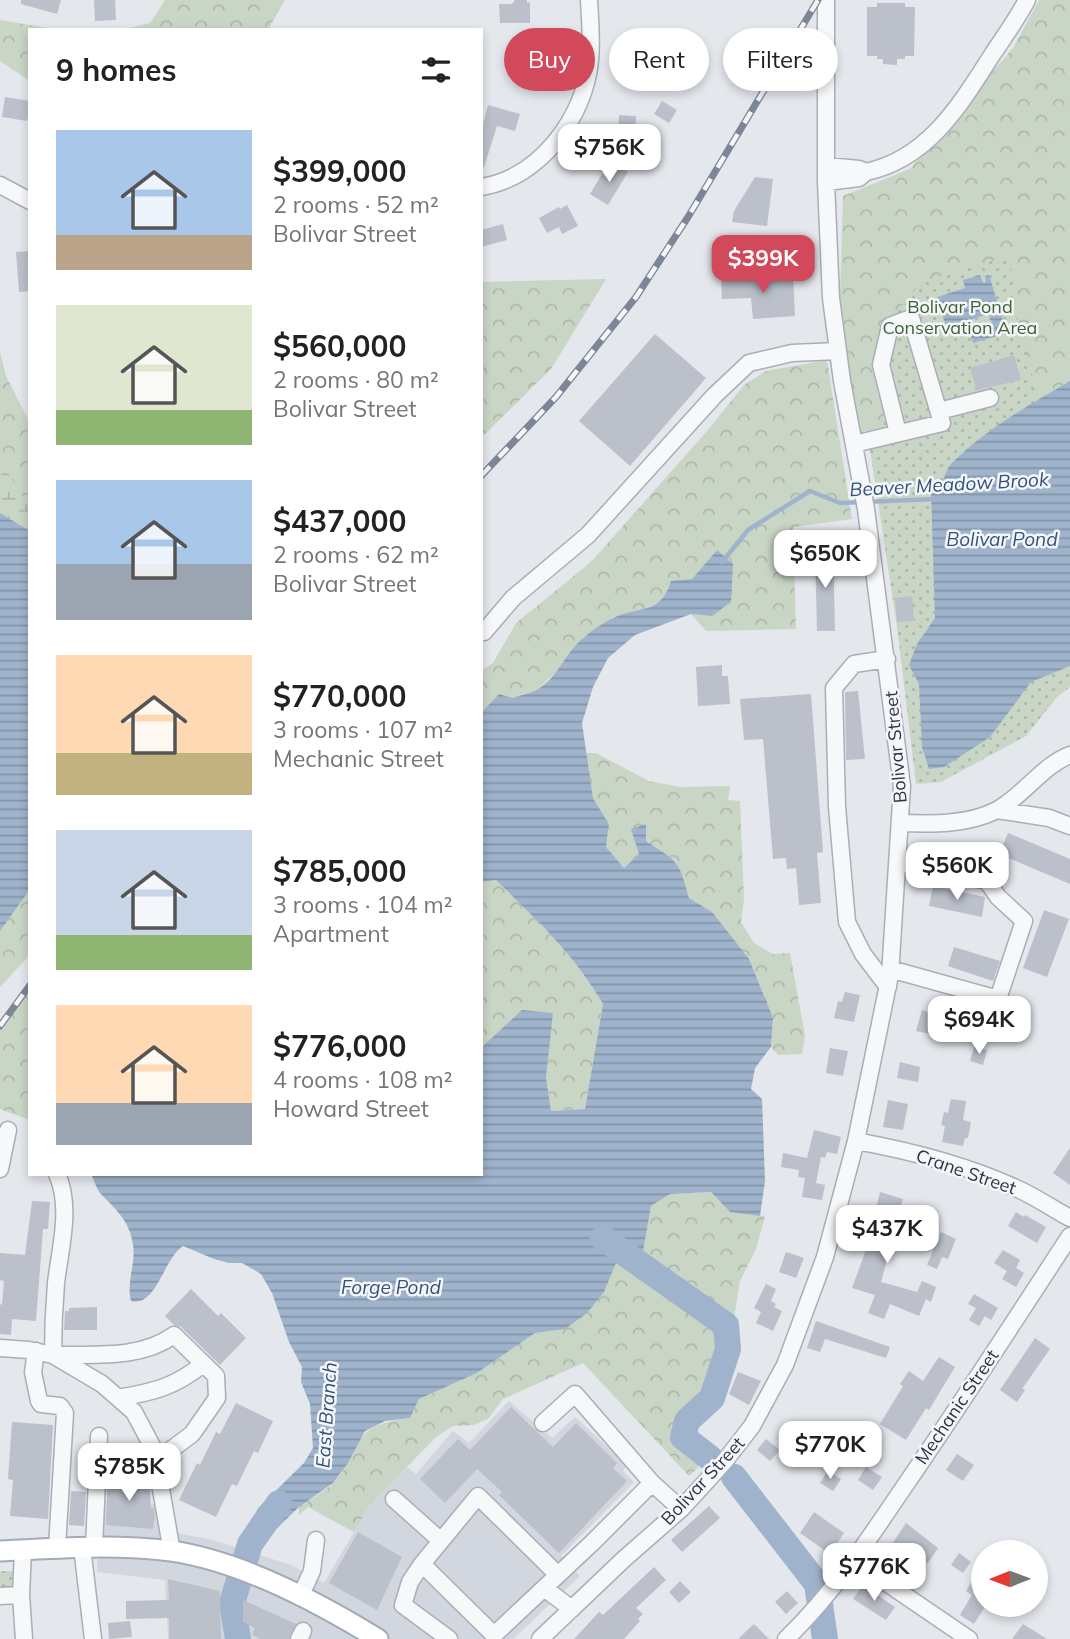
<!DOCTYPE html>
<meta charset="utf-8">
<style>
:root{--surface:#fff;--page:#f6f6f6;--text:#222;--muted:#767676;--accent:#d1495b}
body{margin:0;font-family:Mulish,sans-serif;background:var(--page);color:var(--text);height:100vh;display:flex;flex-direction:column;font-size:26px;white-space:nowrap}
*{box-sizing:border-box;margin:0}
p{font-size:23px;color:var(--muted)}
.icon{flex:none;width:38px;height:38px;fill:none;stroke:currentColor;stroke-width:2;stroke-linecap:round;stroke-linejoin:round}
.map{position:relative;flex:1;overflow:hidden}
.details{position:absolute;left:28px;top:28px;width:455px;height:1148px;display:flex;flex-direction:column;background:var(--surface);border-radius:0px;box-shadow:0 4px 10px #0003}
.details>*{flex:none}
.top-card{position:absolute;left:504px;top:28px;width:460px;height:63px;display:flex;gap:14px}
.needle{width:46px;rotate:269deg}
.buttons{position:absolute;left:971px;top:1540px;display:grid;gap:14px}
.buttons a{display:grid;place-items:center;width:77px;height:77px;border-radius:50%;background:var(--surface);box-shadow:0 4px 10px #0003;font-size:35px}
.price{position:absolute;translate:-50% -60px;padding:0 16px;border-radius:14px;background:#fff;color:#222;font-size:23px;line-height:46px;filter:drop-shadow(0 2px 4px #0008)}
.price::after{content:'';position:absolute;left:50%;top:42px;width:21px;height:16px;margin-left:-10px;background:inherit;clip-path:polygon(0 0,100% 0,50% 100%)}
.price.on{background:var(--accent);color:#fff}
ul{padding:0;list-style:none}
li{display:flex;align-items:center;gap:21px;height:175px;padding:0 28px}
li span{display:grid;place-items:center;flex:none;width:196px;height:140px;border-radius:0px;color:#555}
li>.icon{margin-inline-start:auto}
span .icon{width:84px;height:84px;fill:#fffc;stroke-width:1}
li b{font-size:30px}
h2{display:flex;justify-content:space-between;align-items:center;height:84px;padding:0 28px;font-size:30px}
.pill{padding:0 24px;border-radius:32px;background:var(--surface);box-shadow:0 4px 10px #0003;font-size:24px;line-height:63px}
.pill.on{background:var(--accent);color:#fff}
.map>svg:first-child{display:block}
</style>
<div class="map">
<svg width="1070" height="1639" viewBox="0 0 1070 1639">
<defs>
<pattern id="grass-dots" width="8" height="8" patternUnits="userSpaceOnUse" patternTransform="scale(1.75)"><rect width="8" height="8" fill="#c9d6c5"/><path d="M2 2h.1M6 6h.1" fill="none" stroke="#adb8ab" stroke-width="1.8" stroke-linecap="round"/></pattern>
<pattern id="forest-crowns" width="20" height="18" patternUnits="userSpaceOnUse" patternTransform="scale(1.75)"><rect width="20" height="18" fill="#c9d6c5"/><path d="M2 6a3 3 0 1 1 6 0M12 15a3 3 0 1 1 6 0" fill="none" stroke="#adb8ab"/></pattern>
<pattern id="wetland-marsh" width="20" height="14" patternUnits="userSpaceOnUse" patternTransform="scale(1.75)"><rect width="20" height="14" fill="#c9d6c5"/><path d="M1 5h8M5 5V1M11 12h8M15 12V8" fill="none" stroke="#adb8ab"/></pattern>
<pattern id="water-rules" width="6" height="5" patternUnits="userSpaceOnUse" patternTransform="scale(1.75)"><rect width="6" height="5" fill="#9fb4cc"/><path d="M0 2.5h6" fill="none" stroke="#8293a7"/></pattern>
</defs>
<rect width="100%" height="100%" fill="#e4e7ec"/>
<path fill="#d2d6de" d="M509,1401l43,37 23,-21 52,48 -4,6 11,11 -73,74 19,20 -67,63h-345l-3,-59 -68,-8 2,-73 31,2v4l26,-1 5,26 52,10 78,25 33,18 46,-78 37,-38 9,7 37,-43 16,12z"/>
<path fill="url(#grass-dots)" d="M1070,13v674l-13,10 -31,39 -85,46 -25,2 -19,-157 -52,-342z
M0,1571h17c-2,14 -3,17 -17,20z"/>
<path fill="url(#forest-crowns)" d="M165,0h120l-17,30h-145l27,-7z
M1039,0h31v381l-31,18 -19,-68 -11,-75 -87,26 -39,46 5,92 -31,14 -17,-140 3,-98 67,-27 103,-121z
M0,20l60,10h-30v51l-30,-20z
M606,279l-55,90 -70,69v-40l3,-1 -3,-12v-103z
M0,352l6,24 24,47v108l-30,-18z
M827,360l25,159 -59,8 3,102 -90,2 -15,-17 21,2 5,-66 -25,29 -21,3 -4,11 -6,9 -20,9 -28,6 -74,71 -26,11 -14,-5 -18,19v-42l12,-8 23,-40 75,-61 117,-132 36,-45 22,-14z
M586,753h10l53,28 31,6 50,-1 -2,14 12,1 4,98 -3,23 13,21 19,11 17,-1 15,82 -3,19 -24,1 -7,-8 2,-29 -61,-106 -23,-14c-10,-37 -10,-37 -43,-57l-7,13 -15,14 -18,-21 3,-23 -16,-26z
M496,880c43,41 76,73 107,124l-18,105 -34,2 -5,-34 6,-64 -56,24 -15,11v-166z
M28,889h2v66l-30,32v-56z
M30,985v135l-30,-11v-83z
M711,1192l19,20 35,4 -9,33 -16,32 -8,49 -1,32 -23,50 -18,23 25,17 -26,24 -106,-113 -80,36 -15,20 -15,6 -20,1 -17,11 -66,68 -16,27 -46,-25 -9,8v-8c11,-8 27,-16 36,-26 33,-39 13,-55 75,-63l9,-19 58,-26 58,-40 30,-4 39,-37 11,-29 28,-11 8,-46 19,-12z"/>
<path fill="url(#wetland-marsh)" d="M0,460l30,47v24l-30,-18z"/>
<path fill="url(#water-rules)" d="M980,275l3,8 3,-1 -1,-6 4,-1 18,58 -34,10 -3,-10 23,-7 -4,-12 -43,13 -9,-30 28,-9 -2,-8z
M1070,381v285l-39,16 -41,55 -46,30 -15,2 -7,-22 -3,-63 -10,-19 8,-21 18,-26 -4,-125c17,-10 10,-18 21,-30 34,-34 77,-58 118,-82z
M0,513l30,18v358l-30,42z
M717,550l16,14 -2,38 -19,14 -21,-2 -56,21 -27,23 -15,29 -11,36 11,75 16,26 -3,23 18,21 15,-14 -8,-25 15,-5v17c33,21 33,20 43,57l23,14 37,47 24,59 -2,29 -16,21 -4,21 11,10 3,82 -5,35 -30,-4 -19,-20 -41,2 -19,12 -8,46 -27,11 -12,29 -17,21 -22,16 -30,4 -58,40 -58,26 -9,19 -25,3 -20,10 -17,32 -15,20 -34,24 -29,28 -24,-8 14,-21 44,-43 9,-15 -3,-44 -9,-22 1,-15 -13,-25 -17,-49 -11,-19 -19,-11h-13l-15,-4 -31,-13c-20,13 -26,61 -52,55 -5,-19 5,-37 2,-56 -3,-24 -17,-35 -32,-51 -4,-4 -7,-14 -10,-20h390v-126l41,-38 31,3 -7,64 5,34 34,-2 18,-105c-30,-51 -65,-83 -107,-124l-15,2v-169l18,-19 14,4c8,-3 17,-5 25,-9 19,-11 27,-35 43,-49 8,-7 20,-16 30,-21 26,-14 49,-2 60,-38l21,-2z"/>
<g fill="none" stroke-linecap="round" stroke-linejoin="round">
<path stroke="#9fb4cc" stroke-width="4.5" d="M722,562l26,-32 62,-39 30,12 96,-4"/>
<path stroke="#9fb4cc" stroke-width="26" d="M603,1238l123,87 2,24 -16,49 -25,23 -4,16 27,21
M734,1477l83,107 8,55
M238,1639l-6,-36 18,-59 29,-41"/>
</g>
<path fill="#bbc0ca" d="M21,0h40l-4,14 -36,-10z
M94,0h21l1,20 -21,1z
M515,0h12v3l3,-1v21h-30l-1,-19h13z
M877,3h28v4h10l-1,49h-9v3h-8v6l-14,-1v-5h-6v-3h-10v-49h10z
M539,40v15h-12v-14z
M665,48l17,10 -15,25 -17,-10z
M5,97l25,4 -3,20 -25,-4z
M662,101l15,9 -8,13 -15,-9z
M488,105l32,9 -5,17 -18,-5 -13,41h-3v-35z
M619,115l17,1 -1,23h-17z
M614,163l14,9 -20,33 -18,-11 12,-20 4,3z
M755,177l18,2 -6,47 -35,-4 2,-11z
M567,205l11,21 -16,8 -3,-7 -12,6 -8,-15 20,-11 1,2z
M503,224l4,16 -26,7v-17z
M30,251v40l-11,1 -3,-40z
M793,275l2,41 -42,3 -2,-21 -29,1 -1,-20z
M655,334l51,44 -76,88 -51,-45z
M1014,355l7,25 -44,10 -7,-22z
M833,548l2,83h-18l-2,-82z
M912,596l2,25 -17,1 -2,-24z
M722,665v11h6l2,28 -32,2 -2,-39z
M858,691l7,68 -19,1 -1,-68z
M811,694l12,158 -6,1 4,50 -22,2 -3,-37 -9,1 -1,-11 -13,1 -10,-120 -19,1 -4,-41z
M1008,833l62,26v25l-71,-30z
M933,886l52,11 -3,20 -53,-11z
M1044,910l25,9 -22,58 -24,-9z
M954,947l46,14 -7,20 -45,-15z
M845,992l15,3 -6,27 -20,-4 4,-17 4,1z
M922,1010l30,11 -5,16 -31,-6z
M974,1047l13,3 -4,15 -13,-4z
M830,1048l18,3 -5,25 -17,-3z
M900,1062l20,5 -2,15 -21,-4z
M951,1099l15,2 -3,19 8,2 -3,16h-3l-2,8 -21,-4 3,-16 -4,-1 3,-13 4,1z
M888,1100l20,4 -5,26 -20,-3z
M814,1130l27,7 -4,17 -10,-2 -2,6 -4,-1 -5,26 9,2 -3,15 -20,-3 3,-19 -7,-1 1,-7 -18,-3 2,-14 24,5z
M1070,1148v37l-17,-12z
M880,1192l23,7 -12,39 2,1 -12,43 36,10 5,-11 14,6 -5,15 -5,-3 -7,17 -29,-12 -6,15 -16,-6 7,-18 -23,-7 15,-41z
M32,1201l18,1 -2,27h-5l-7,92 -24,-2 -1,16 -11,-1v-30l2,1 2,-24 -4,-1v-27l25,2z
M1016,1212l8,5 1,-2 21,12 -9,16 -29,-17z
M941,1232l15,7 -8,20 -6,-2 -5,12 -10,-4z
M1003,1250l17,10 -4,8 8,5 -8,14 -14,-8 5,-8 -13,-8z
M786,1252l18,6 -8,20 -17,-6z
M766,1284l10,5 -5,12 5,3 -2,3 8,4 -9,20 -17,-8 5,-11 -7,-4z
M191,1289l27,27 3,-3 25,25 -26,27 -39,-38 -7,-2 -9,-9z
M974,1294l24,14 -7,12 -6,-4 -6,10 -10,-6 7,-12 -8,-4z
M97,1307v23h-33l1,-19h4v-3z
M816,1321l74,26 -4,11 -61,-19 -5,13 -13,-4z
M1035,1338l15,11 -28,40 3,1 -8,12 -17,-12z
M939,1357l16,10 -26,43 -3,-2 -20,32 -26,-16 23,-38 -3,-2 9,-13 14,10z
M738,1372l23,9 -12,24 -20,-11z
M236,1403l37,18 -15,32 -4,-2 -17,35 -5,-2 -16,33 -37,-17 18,-37 3,2 16,-33 4,2z
M511,1407l42,40 23,-24 41,40 -4,5 14,13 -68,72 -60,-58 3,-3 -25,-23 -32,34 -25,-24 38,-40 12,11z
M12,1422l41,3 -5,94 -38,-3 3,-36 -5,-1z
M766,1439l14,11 -10,11 -13,-11z
M957,1454l17,11 -11,16 -17,-11z
M866,1467l16,10 -9,13 -15,-10z
M108,1470h12v10h29l2,28h3l1,6 -2,15 -47,-4z
M828,1471l13,8 -8,12 -13,-8z
M71,1491l15,1 -2,34 -15,-1z
M709,1506l11,12 -38,34 -11,-12z
M814,1512l30,21 -14,21 -30,-21z
M906,1523l32,25 -10,15 -5,-3 -14,21 -15,-10 -2,3 -14,-9z
M358,1532l44,25 -25,53 -48,-27z
M959,1553l12,9 -8,11 -12,-8z
M654,1567l12,13 -30,28 7,6 -5,5 2,2 -16,18h-50l25,-27 4,3z
M975,1576l6,4 3,-4v32l-10,16 -14,-9 12,-20 -6,-4z
M168,1579l52,12 1,48h-52v-21l-43,1v-18l43,-1z
M680,1581l11,11 -12,11 -10,-11z
M863,1585l32,22 -9,13 -33,-21z
M787,1591l11,12 -12,11 -11,-12z
M243,1600l53,24 -7,15h-29l-8,-5 3,-6 -12,-6z
M130,1621l2,16 -23,2 -1,-16z
M754,1624l15,15h-31z
M1023,1624l24,15h-35z"/>
<g fill="none" stroke-linecap="round" stroke-linejoin="round">
<g stroke="#a9aeb7" stroke-width="19">
<path id="minor" d="M866,172c62,-13 94,-67 126,-117 12,-18 25,-36 35,-55
M826,182l33,-4 7,-6 -7,-3 -32,-3
M0,185l30,16
M481,187c59,-9 104,-70 109,-127 2,-20 0,-40 -1,-60
M939,411l51,-13
M854,444c29,-7 59,-14 88,-21l-31,-105 -21,8 -9,39 17,68
M484,632l29,-34 75,-63 127,-140 34,-32 43,-10 46,-2
M887,659l-33,5 -20,24 3,119 10,115 16,32 25,33
M997,810l52,8 21,8
M901,823c31,1 67,2 96,-13 26,-14 46,-45 73,-55
M890,969l108,30 26,-78 -26,-24 -11,-16 -89,-19
M856,1141c55,10 111,24 162,48 18,8 35,20 52,29
M0,1169l8,-39
M57,1174c15,33 3,75 -1,109 -2,24 -3,48 -3,72 41,-1 86,5 121,-20l42,41 1,22 -25,36 -36,27
M0,1348l29,2 24,5 49,29 32,28 18,34 4,15 16,91
M36,1351l-3,21 6,29 2,3 19,2 5,7 -8,135
M118,1398c35,-6 57,-11 85,-34
M543,1423l32,-29 77,89
M394,1499l47,42
M82,1547l11,92
M94,1547l5,-111
M23,1550l-2,45 3,44
M853,1560l116,79
M422,1564l-12,18 -7,23 46,34
M558,1575l-80,-79 -56,68 72,71 98,-92 60,-60 29,26
M544,1588l28,21
M0,1596l21,-1
M300,1597l12,-26 4,-31
M299,1639l4,-8
M540,1639l84,-80 57,-50 43,-47 28,-36 33,-61 40,-108 31,-116 34,-166 12,-189 -36,-277 -24,-128 -11,-83 -5,-116v-182
M786,1639c47,-45 82,-99 118,-152 57,-83 111,-167 166,-251"/>
</g>
<g stroke="#a3abb8" stroke-width="23">
<path id="major" d="M0,1551c57,-3 115,-7 171,0 70,10 147,51 207,88"/>
</g>
<use href="#minor" stroke="#f7f8fa" stroke-width="16"/>
<use href="#major" stroke="#fff" stroke-width="19"/>
<g stroke="#7d8696" stroke-width="7">
<path id="rail" d="M481,476l75,-79 80,-100 52,-80 130,-217
M0,1026l30,-41"/>
</g>
<use href="#rail" stroke="#f4f6f9" stroke-width="4.5" stroke-dasharray="13" stroke-linecap="butt"/>
</g>
<g text-anchor="middle" stroke-width="5" stroke-linejoin="round" paint-order="stroke">
<g font-size="18" fill="#3f6138" stroke="#f4f6f9">
<text x="960" y="313">Bolivar Pond<tspan x="960" dy="21">Conservation Area</tspan></text>
</g>
<g font-size="18" fill="#2b3445" stroke="#f4f6f9">
<text transform="translate(896 747) rotate(-95)" y="6">Bolivar Street</text>
<text transform="translate(966 1172) rotate(19)" y="6">Crane Street</text>
<text transform="translate(957 1407) rotate(-56)" y="6">Mechanic Street</text>
<text transform="translate(703 1481) rotate(-47)" y="6">Bolivar Street</text>
</g>
<g font-size="19" font-style="italic" fill="#34527a" stroke="#f4f6f9">
<text transform="translate(949 484) rotate(-3)" y="7">Beaver Meadow Brook</text>
<text x="1002" y="546">Bolivar Pond</text>
<text x="391" y="1294">Forge Pond</text>
<text transform="translate(326 1415) rotate(-86)" y="7">East Branch</text>
</g>
</g>
</svg>
<div class="buttons">
<a><svg class="needle" viewBox="-14 -14 28 28"><path d="M0-13l5 13h-10z" fill="#e53935"/><path d="M0 13l5-13h-10z" fill="#767676"/></svg></a>
</div>
<b class="price" style="left:609px;top:184px">$756K</b>
<b class="price on" style="left:763px;top:295px">$399K</b>
<b class="price" style="left:825px;top:590px">$650K</b>
<b class="price" style="left:957px;top:902px">$560K</b>
<b class="price" style="left:979px;top:1056px">$694K</b>
<b class="price" style="left:887px;top:1265px">$437K</b>
<b class="price" style="left:830px;top:1481px">$770K</b>
<b class="price" style="left:129px;top:1503px">$785K</b>
<b class="price" style="left:874px;top:1603px">$776K</b>
<div class="top-card">
<a class="pill on">Buy</a>
<a class="pill">Rent</a>
<a class="pill">Filters</a>
</div>
<section class="details">
<h2>9 homes<svg class="icon" aria-label="filters" viewBox="0 0 24 24"><path d="M4 7h16M4 17h16"/><circle cx="9" cy="7" r="2"/><circle cx="15" cy="17" r="2"/></svg></h2>
<ul>
<li><span style="background:linear-gradient(#a9c7e8 75%,#b9a48a 0)"><svg class="icon" aria-label="home" viewBox="0 0 24 24"><path d="M3 11l9-7 9 7M6 9v11h12V9"/></svg></span><div><b>$399,000</b><p>2 rooms · 52 m²</p><p>Bolivar Street</p></div></li>
<li><span style="background:linear-gradient(#dfe7d0 75%,#8fb573 0)"><svg class="icon" aria-label="home" viewBox="0 0 24 24"><path d="M3 11l9-7 9 7M6 9v11h12V9"/></svg></span><div><b>$560,000</b><p>2 rooms · 80 m²</p><p>Bolivar Street</p></div></li>
<li><span style="background:linear-gradient(#a9c7e8 60%,#9aa5b1 0)"><svg class="icon" aria-label="home" viewBox="0 0 24 24"><path d="M3 11l9-7 9 7M6 9v11h12V9"/></svg></span><div><b>$437,000</b><p>2 rooms · 62 m²</p><p>Bolivar Street</p></div></li>
<li><span style="background:linear-gradient(#ffd9b3 70%,#c2b280 0)"><svg class="icon" aria-label="home" viewBox="0 0 24 24"><path d="M3 11l9-7 9 7M6 9v11h12V9"/></svg></span><div><b>$770,000</b><p>3 rooms · 107 m²</p><p>Mechanic Street</p></div></li>
<li><span style="background:linear-gradient(#c9d6e8 75%,#8fb573 0)"><svg class="icon" aria-label="home" viewBox="0 0 24 24"><path d="M3 11l9-7 9 7M6 9v11h12V9"/></svg></span><div><b>$785,000</b><p>3 rooms · 104 m²</p><p>Apartment</p></div></li>
<li><span style="background:linear-gradient(#ffd9b3 70%,#9aa5b1 0)"><svg class="icon" aria-label="home" viewBox="0 0 24 24"><path d="M3 11l9-7 9 7M6 9v11h12V9"/></svg></span><div><b>$776,000</b><p>4 rooms · 108 m²</p><p>Howard Street</p></div></li>
</ul>
</section>
</div>
